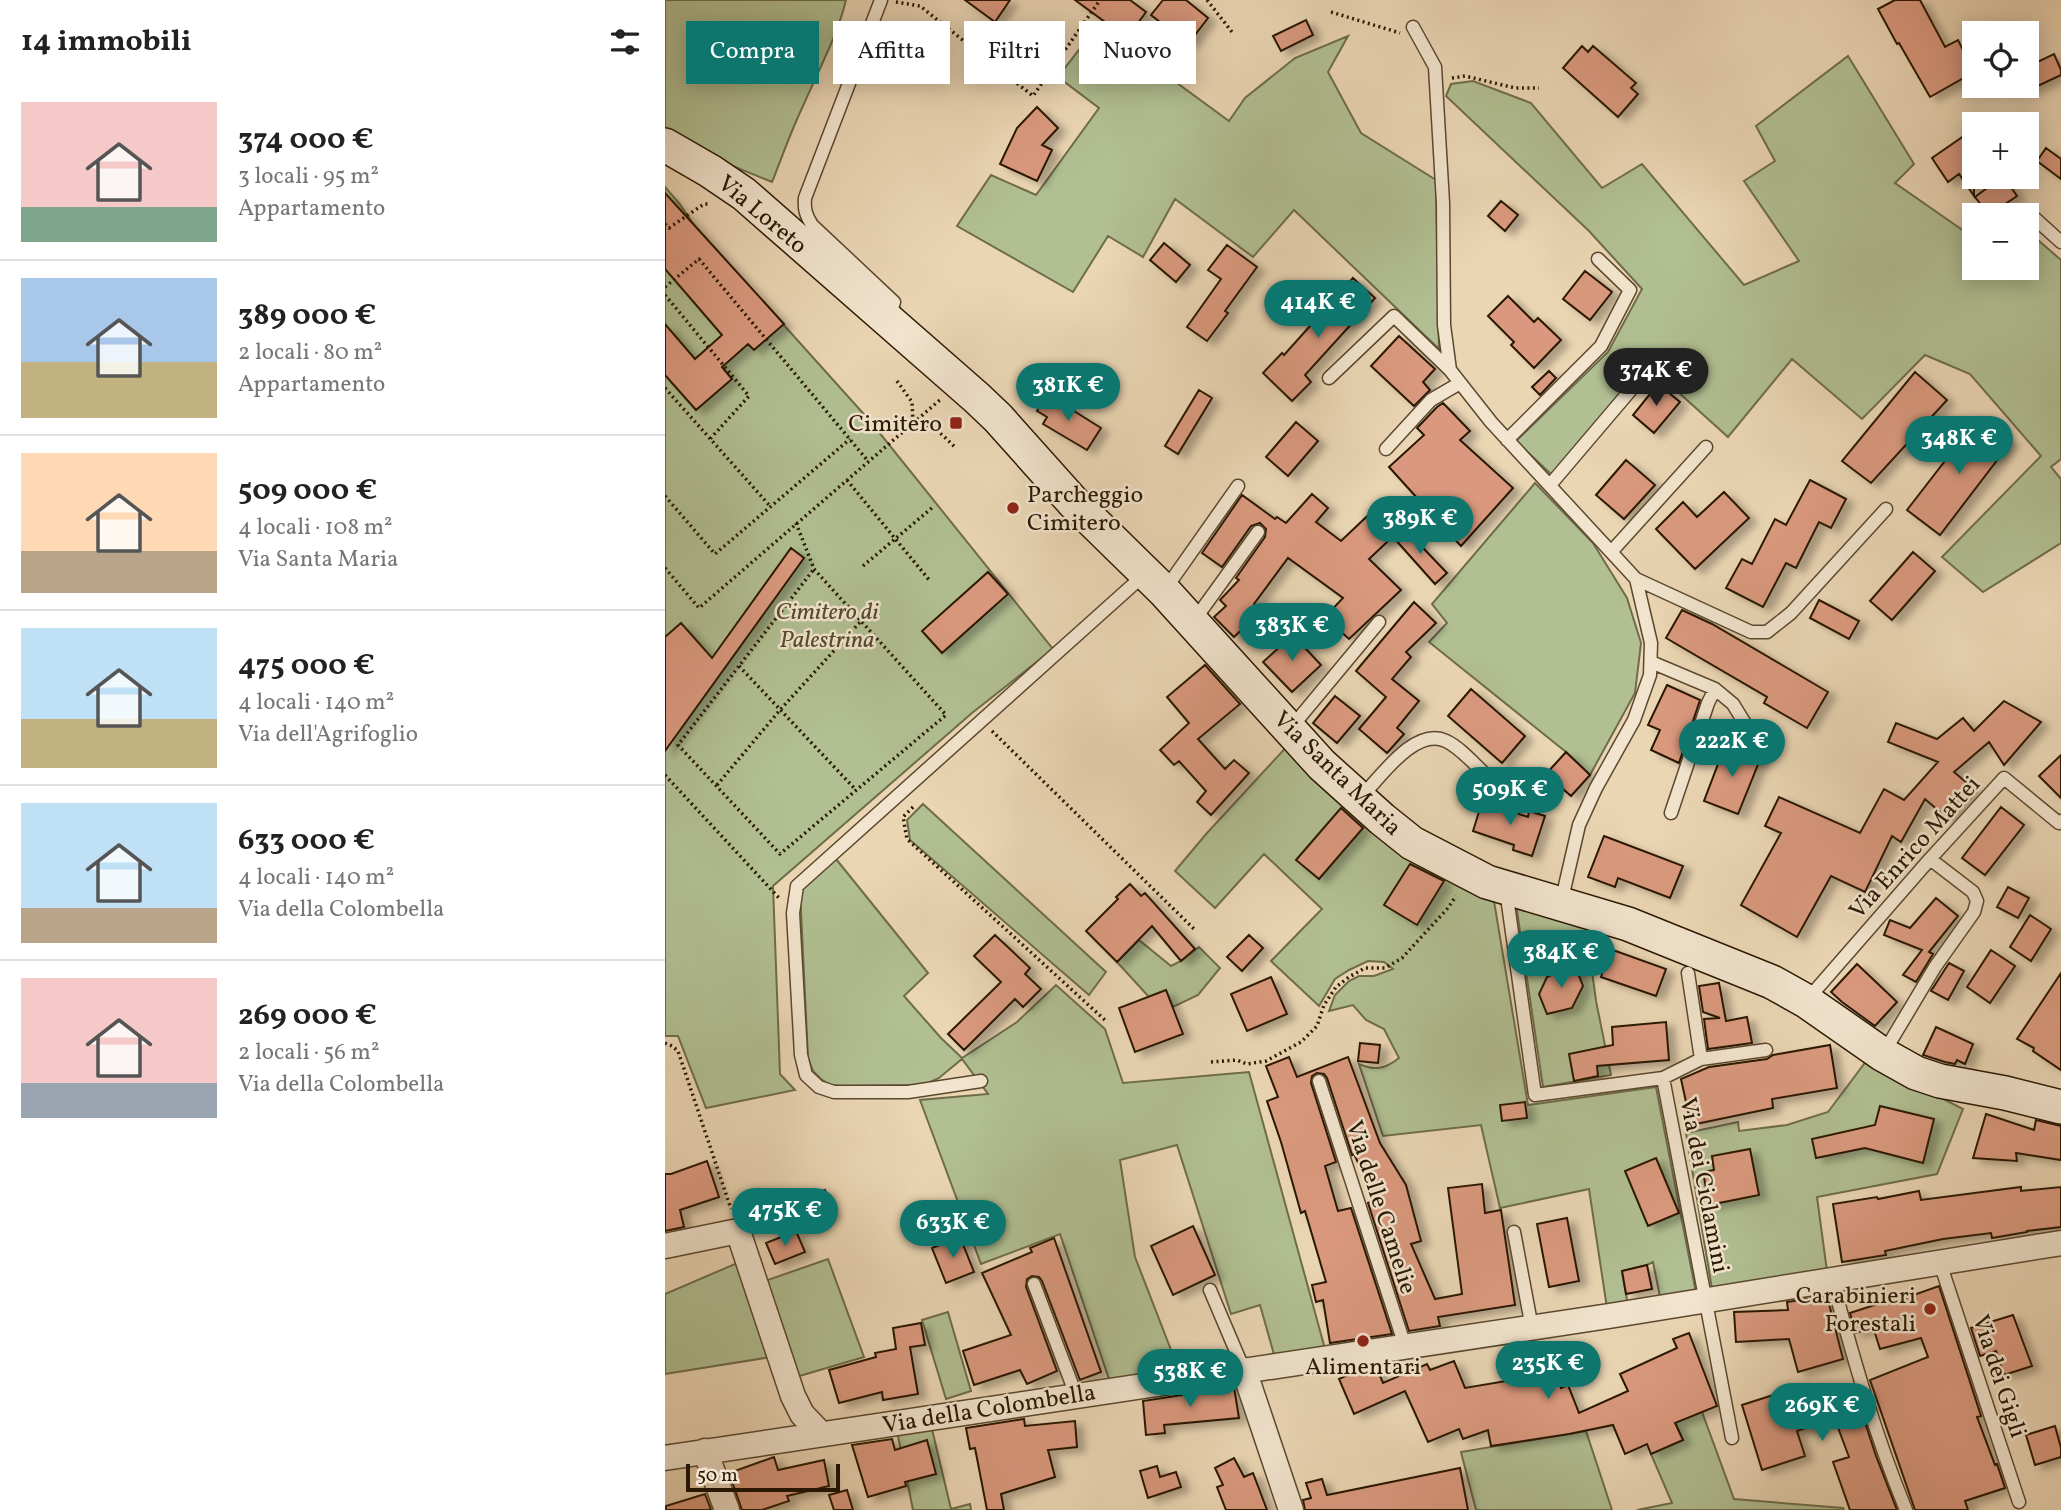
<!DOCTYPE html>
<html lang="it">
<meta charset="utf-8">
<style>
:root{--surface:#fff;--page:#f2f2f2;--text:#222;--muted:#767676;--line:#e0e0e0;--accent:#0f766e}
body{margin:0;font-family:Vollkorn,serif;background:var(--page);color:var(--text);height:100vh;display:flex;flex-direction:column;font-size:26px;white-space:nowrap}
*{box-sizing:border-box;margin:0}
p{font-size:23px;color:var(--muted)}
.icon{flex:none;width:38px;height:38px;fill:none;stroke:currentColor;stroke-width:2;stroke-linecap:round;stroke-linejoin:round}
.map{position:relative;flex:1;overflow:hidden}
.sheet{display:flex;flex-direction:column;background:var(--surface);width:665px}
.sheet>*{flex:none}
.guide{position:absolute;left:21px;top:21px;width:665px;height:63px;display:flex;gap:14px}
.tools{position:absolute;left:1297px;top:21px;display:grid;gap:14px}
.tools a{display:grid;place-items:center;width:77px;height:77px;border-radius:0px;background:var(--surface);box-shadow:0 4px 18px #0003;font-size:35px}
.scale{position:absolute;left:21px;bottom:18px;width:154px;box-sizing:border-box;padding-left:7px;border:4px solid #2a1802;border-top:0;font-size:19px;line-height:24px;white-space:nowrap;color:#2a1802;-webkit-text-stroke:5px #f2e4ce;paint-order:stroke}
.price{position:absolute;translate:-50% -60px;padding:0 16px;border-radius:24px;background:var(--accent);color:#fff;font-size:23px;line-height:46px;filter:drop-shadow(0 2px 4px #0008)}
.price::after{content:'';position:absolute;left:50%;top:42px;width:21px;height:16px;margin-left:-10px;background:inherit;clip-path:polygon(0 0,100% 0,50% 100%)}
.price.current{background:#222;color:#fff}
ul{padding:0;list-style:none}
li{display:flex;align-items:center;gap:21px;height:175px;padding:0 21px}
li+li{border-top:2px solid var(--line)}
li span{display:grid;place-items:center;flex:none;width:196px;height:140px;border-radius:0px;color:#555}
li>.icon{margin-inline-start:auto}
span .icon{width:84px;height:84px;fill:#fffc;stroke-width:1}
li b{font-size:30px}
h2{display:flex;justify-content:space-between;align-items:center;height:84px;padding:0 21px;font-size:30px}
.tag{padding:0 24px;border-radius:0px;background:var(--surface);box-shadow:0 4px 18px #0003;font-size:24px;line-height:63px}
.tag.current{background:var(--accent);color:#fff}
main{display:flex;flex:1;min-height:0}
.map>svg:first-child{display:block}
</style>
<main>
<section class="sheet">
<h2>14 immobili<svg class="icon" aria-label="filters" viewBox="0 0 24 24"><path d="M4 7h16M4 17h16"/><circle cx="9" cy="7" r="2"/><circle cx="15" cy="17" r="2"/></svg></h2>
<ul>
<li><span style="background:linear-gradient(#f6c9c9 75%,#7fa58c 0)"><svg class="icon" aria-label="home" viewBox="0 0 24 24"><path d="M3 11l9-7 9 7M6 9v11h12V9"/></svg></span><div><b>374 000 €</b><p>3 locali · 95 m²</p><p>Appartamento</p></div></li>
<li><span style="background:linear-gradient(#a9c7e8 60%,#c2b280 0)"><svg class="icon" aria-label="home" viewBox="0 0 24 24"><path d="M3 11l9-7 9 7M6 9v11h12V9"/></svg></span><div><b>389 000 €</b><p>2 locali · 80 m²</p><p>Appartamento</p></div></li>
<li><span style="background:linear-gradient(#ffd9b3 70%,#b9a48a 0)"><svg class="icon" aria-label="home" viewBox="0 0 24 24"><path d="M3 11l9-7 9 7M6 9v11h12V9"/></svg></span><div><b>509 000 €</b><p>4 locali · 108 m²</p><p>Via Santa Maria</p></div></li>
<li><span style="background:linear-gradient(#bfe0f5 65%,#c2b280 0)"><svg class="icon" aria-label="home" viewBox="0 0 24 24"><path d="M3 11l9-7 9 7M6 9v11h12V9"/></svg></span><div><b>475 000 €</b><p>4 locali · 140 m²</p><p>Via dell'Agrifoglio</p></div></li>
<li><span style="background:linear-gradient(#bfe0f5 75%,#b9a48a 0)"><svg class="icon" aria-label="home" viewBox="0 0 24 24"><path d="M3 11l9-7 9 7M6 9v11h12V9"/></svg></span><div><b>633 000 €</b><p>4 locali · 140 m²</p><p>Via della Colombella</p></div></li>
<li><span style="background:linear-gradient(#f6c9c9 75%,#9aa5b1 0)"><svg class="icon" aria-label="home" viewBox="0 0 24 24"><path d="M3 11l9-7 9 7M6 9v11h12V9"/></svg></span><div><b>269 000 €</b><p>2 locali · 56 m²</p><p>Via della Colombella</p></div></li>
</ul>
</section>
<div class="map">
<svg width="1396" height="1510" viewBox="0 0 1396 1510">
<defs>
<filter id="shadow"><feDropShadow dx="8" dy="4.5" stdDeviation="3.5" flood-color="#0004"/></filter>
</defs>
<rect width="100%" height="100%" fill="#ebd6b4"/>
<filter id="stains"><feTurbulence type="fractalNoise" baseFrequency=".00286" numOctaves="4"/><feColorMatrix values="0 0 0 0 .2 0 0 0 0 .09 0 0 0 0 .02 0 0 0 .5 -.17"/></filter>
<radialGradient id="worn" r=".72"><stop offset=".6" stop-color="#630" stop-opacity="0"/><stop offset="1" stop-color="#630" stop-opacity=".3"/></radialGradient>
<path fill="#b1bf92" stroke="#6e6c4a" stroke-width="2" d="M0,0h181c-9,37 -28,71 -43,106 -12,25 -21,51 -31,76l-76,-31 -31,-19z
M433,25l131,96 16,-23 50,-40 53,-22 -20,36 33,61 75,47 3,169 -145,-139 -41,47 -78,-58 -32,58 -35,-21 -35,56 -116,-66 34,-51 45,20 63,-87 -41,-31z
M1183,56l66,108 -19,19 79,55v30h53v-36l4,2 30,26v199l-10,8 10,12v64l-78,49 -41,-35 99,-101 -71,-82 -45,-19 -63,64 -70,-60 -64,78 -80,-72 -96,110 -36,-34 92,-89 34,-63 -53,-58 -143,-135 5,-12 22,-3 58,22 71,85 40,-24 102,121 55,-24 -55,-80 31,-20 -19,-35z
M0,187l14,16 15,22 176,196 183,228 -81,64 -199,173 7,188 15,16 -89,18 -28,-72h-13z
M870,483l58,60 34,55 14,45 -6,50 -45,82 -24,-23 -137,-110 18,-19 -15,-19z
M625,743l203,152 35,210 128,-18 40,206 -36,4 -7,-35 -6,3 -25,6 6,34 -21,3 -18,-119 -89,19 -19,-83 -98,11 -24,-72c16,7 26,5 40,-6l-15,-29 -18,-9 -13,-15 -24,6 6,-16 14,-14 10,-5h15l19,-7 -9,-7 -16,-1 -19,9 -14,9 -16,27 -48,-45 51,-52 -58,-55 -49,54 -40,-37 32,-38z
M258,804l183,168 -17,23 -179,-155 -3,-20z
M171,859l92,114 -24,23 37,42 21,20 55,-36 39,-37 49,44 18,54 126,-11 76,277 -50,9 -15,-53 -29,9 -54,-169 -57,15 15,97 43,111 -68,14 -50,-148 -79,30 -61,-164 68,-6 -26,-35 -23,19 -15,7 -83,1 -11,-1 -9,-6 -8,-8 -5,-13 -8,-168z
M851,904l70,22 10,75 15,74 -68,12z
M474,940l32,26 10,-5 18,-14 21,21 -22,27 -25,12 -7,-17 -17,7 -32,-35z
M1202,1060l96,49 -26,65 -120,23 10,74 -115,18 -26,-156 52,-11 1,9 48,-6 41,-13z
M163,1259l36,98 -68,20 -34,-95z
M77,1261l29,96 -106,17v-80z
M283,1312l23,79 -25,8 -24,-79z
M1005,1410l32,2 32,87 109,9 1,2h-207l35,-7 -21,-49 32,-14z
M266,1425l20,84 19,-5 1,6h-58l-16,-79z
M921,1431l26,79h-136l-15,-58z"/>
<path fill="#da997e" stroke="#2a1802" stroke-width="2" filter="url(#shadow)" d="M300,0h45l-15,22z
M410,0h55l16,12 -19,26z
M498,0h23l22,18 -20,26 -37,-29z
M1230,0h25l25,47 13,-7 16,32 -44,25 -31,-54 -2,1 -19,-35z
M641,20l7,15 -32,16 -8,-15z
M351,27l22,19 -14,18 -23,-19z
M917,46l6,6 5,-6 43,37 -5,5 7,6 -20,23 -55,-49z
M1389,54l7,16v5l-34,16v-24z
M372,107l21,21 -16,17 10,5 -15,31 -37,-17 17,-36z
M1309,129v67l-15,-22 -11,8 -16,-24z
M1381,148l15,11v20l-24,-18z
M1337,177h2l13,19 -28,19 -14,-18z
M0,193l119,131 -30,26 -6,-6 -26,23 10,12 -36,31 -31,-35v-51l30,35 27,-24 -57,-66z
M836,201l17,14 -13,16 -17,-15z
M499,243l26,22 -14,17 -26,-22z
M562,245l30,22 -32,44 3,2 -21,28 -20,-14 34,-48 -13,-9z
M920,271l27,21 -22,28 -27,-21z
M688,278l22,20 -70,77 6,7 -19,19 -29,-28 19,-20 2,2z
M843,296l26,26 4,-4 23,22 -27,28 -23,-23 3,-3 -26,-26z
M734,336l36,33 -12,13 7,8 -16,16 -43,-40z
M884,371l7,7 -16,17 -8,-8z
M1250,372l32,28 -76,83 -29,-22z
M993,384l22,18 -26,31 -21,-18z
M534,390l13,8 -34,56 -13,-8z
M382,394l54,34 -14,22 -44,-26 4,-7 -10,-6z
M778,403l27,28 -10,9 53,48 -52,58 -20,-21 3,-3 -26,-23 -29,-32 35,-32 -7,-7 20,-21z
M1314,417l32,25 -71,93 -33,-25z
M631,422l22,19 -30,35 -22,-19z
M961,460l29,25 -31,34 -28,-24z
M1145,480l36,19 -15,29 -12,-6 -23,46 -10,-5 -23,44 -37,-19 16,-29 10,5 23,-45 11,6z
M1059,492l25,26 -54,51 -39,-40 27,-27 14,15z
M647,494l16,14 -12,14 25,19 40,-38 22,24 -34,32 32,31 -52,49 -24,-22 18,-19 -55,-40 -34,46 7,7 -27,26 -20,-20 12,-11 -6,-6 19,-20 -3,-2 29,-41 1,-8 -6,-6 -9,3 -29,41 -20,-14 40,-58 33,24 2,-2 9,6z
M738,527l44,46 -12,11 -42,-47z
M126,548l13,10 -139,193v-114l16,-14 31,35z
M1248,552l22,19 -43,49 -22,-19z
M323,572l20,22 -66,59 -20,-22z
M1154,600l40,21 -10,18 -39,-21z
M749,602l22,21 -30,29 5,5 -19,22 27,22 -22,27 7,6 -17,19 -28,-24 27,-32 -30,-26z
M1017,610l30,14 116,68 -21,36 -43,-25 3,-6 -101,-59z
M628,635l28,30 -29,27 -29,-30z
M540,665l35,39 -42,35 27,30 9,-9 15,13 -38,42 -14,-13 9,-11 -27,-30 -5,4 -14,-15 29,-27 -22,-26z
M1002,685l33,15 -21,63 -28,-13 9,-20 -12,-5z
M806,689l54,47 -23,27 -54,-47z
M670,696l25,20 -23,27 -24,-20z
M1339,701l37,21 -37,43 -15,-23 -35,30 19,16 -26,30 -22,-19 -24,43 -9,-6 -27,56 -34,-16 -34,61 -56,-32 40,-72 -16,-7 14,-29 81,36 24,-44 20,11 34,-38 -50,-20 8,-19 41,16 26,-21 11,13z
M1061,743l35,14 -23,57 -34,-13z
M901,752l24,23 -19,21 -25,-22z
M1396,755v43l-22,-22z
M817,802l46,15 1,-6 16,5 -13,40 -19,-6 1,-5 -41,-14z
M1336,807l23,18 -39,50 -23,-17z
M676,808l22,20 -44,51 -23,-19z
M939,836l79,30 -13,32 -52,-20 -3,9 -27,-10z
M745,864l34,17 -27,44 -33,-20z
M465,884l11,12 4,-3 50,56 -14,12 -29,-35 -35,36 -31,-31 32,-32 -2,-2z
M1343,887l21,11 -11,20 -21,-11z
M1271,898l22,18 -29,36 4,2 -17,28 -13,-7 19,-25 -38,-15 6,-15 20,8z
M1365,915l21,14 -20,32 -21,-14z
M330,935l35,33 -5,6 16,15 -18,18 -8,-8 -51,51 -16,-16 53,-52 -27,-26z
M584,935l14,13 -21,23 -15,-14z
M945,949l56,20 -10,27 -55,-19z
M1326,950l24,16 -25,37 -23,-16z
M1284,963l15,8 -16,29 -17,-9z
M900,964l10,2 8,20 -11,22 -25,6 -8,-20 8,-17 15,-7z
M1192,964l40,38 -22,24 -33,-24 -11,-10z
M1396,973v97l-28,-19 1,-3 -17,-9z
M606,977l16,37 -40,17 -16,-37z
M1054,983l7,38 21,-4 5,26 -44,6 -4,-30 16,-1 -17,-6 -4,-26z
M501,990l17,44 -48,18 -16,-44z
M1001,1022l3,38 -72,6 1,10 -24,5 -5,-27 44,-9 -1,-18z
M1271,1027l37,17 -8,20 -8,-4 -2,4 -10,-2 -22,-7z
M695,1043l20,2 -2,18 -20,-2z
M1165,1045l7,43 -65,11 1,9 -82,17 -10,-46 28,-12 58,-8 6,-4z
M624,1057l8,20 51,-20 32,86 26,42 15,56 -10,3 24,55 27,-5 -14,-106 34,-4 3,29 16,-3 14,95 -77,12 2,9 -31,5 -41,-128 8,-2 -22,-47 -2,1 -25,-77 -3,-4 -7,-1 -5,3 -1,7 25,79 -11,4 13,45 13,-3 41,126 -62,9 -7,-43 -7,2 -4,-17 14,-3 -21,-71 -4,2 -20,-71 -14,-41 11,-4 -12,-31z
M860,1102l2,16 -25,3 -2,-16z
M1215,1106l54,13 -11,44 -58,-15 -49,10 -4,-19 63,-14z
M1321,1114l48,16 2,-10 25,6v34l-45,-7 1,8 -44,-3z
M1085,1149l9,46 -50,10 -6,-33 11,-2 -2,-14z
M991,1158l23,55 -31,13 -23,-55z
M42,1161l12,36 -39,13 4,17 -19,4v-57h6z
M1356,1187v4l40,-4v40l-34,4v1l-35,6 -1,-5 -48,6 -58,12 1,4 -44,7 -9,-58 44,-7 1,2 41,-8 2,9z
M160,1190l7,24 -29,9 -7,-24z
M902,1218l12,63 -30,6 -12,-63z
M528,1226l22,49 -42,20 -22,-49z
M131,1231l9,21 -30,12 -9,-21z
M295,1237l14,35 -28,11 -14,-35z
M389,1238l47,134 -21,8 -38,-99 -3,-4 -7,-1 -5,3 -1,8 31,84 -30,13 -7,-14 -46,15 -11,-34 48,-16 -29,-62 50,-21 -2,-4z
M982,1265l5,24 -26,5 -4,-23z
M1274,1286l42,130 -4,1 18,48 2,-1 8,24 -40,13 3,9h-53l-45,-130 58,-23 -7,-19 -41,11 -7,-22 -17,6 -6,-20 43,-14 1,3z
M1162,1296l16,63 -45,13 -9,-33 -53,3 -2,-30 54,-2 -1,-8z
M1348,1315l19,51 -28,9 -8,-24 -16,5 -9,-28z
M256,1323l4,22 -15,2 8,47 -35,6 -1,-8 -43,11 -10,-33 47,-13 -1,-4 21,-4 -3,-21z
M1024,1333l28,73 -42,17 8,17 -32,14 -4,-10 -22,10 -12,-29 -44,9 -78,12 -3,-16 -25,9 -4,-10 -31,13 -23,-51 -51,23 -15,-35 24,-11 13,-2 7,17 44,-19 3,6 24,-9 11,27 65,-11 -3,-20 29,-5 5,36 7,-3 11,28 49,-22 -8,-17 57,-26 -4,-9z
M1188,1386l23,70 21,54h-47l-17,-48 16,-5 -15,-40 -37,14 8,25 -43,14 -20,-65 44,-14 5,19z
M569,1387l5,31 -75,7 1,8 -19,2 -3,-34z
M359,1419l1,7 50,-5 2,26 -29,3 7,27 -54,17 3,16h-17l-12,-62 -5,1 -4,-21z
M1390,1426l6,22v9l-26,8 -9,-30z
M227,1439l3,11 32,-10 9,34 -31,8 1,4 -38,11 -16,-52z
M109,1457l4,13 46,-10 5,26 -42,10 2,5 -27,9h-20l-13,-37z
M569,1458l10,19 9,-4 14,37h-41l-9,-23 6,-2 -8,-17z
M492,1466l3,11 16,-5 5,15 -33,11 -8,-27z
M795,1468l8,42h-163l-2,-10 8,-2 -5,-15 16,-4 5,16z
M182,1490l6,20h-19l-5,-15z
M40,1494l6,16h-45v-4z"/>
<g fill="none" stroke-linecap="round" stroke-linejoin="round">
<g stroke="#5a482e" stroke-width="15">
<path id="lane" d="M216,0l-76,198c-1,11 1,18 7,27l82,77 -5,16
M748,27l22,40 8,136 1,122 6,45 41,52 145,157 15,64 -1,32 -16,45 -38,68 -17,37 -18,78
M1365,214l31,28
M664,378l65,-62 56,54
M842,440l94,-94 29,-56 -32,-31
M721,449l45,-49 29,-17
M885,485l96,-113
M947,551l94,-104
M971,579l115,53h16l24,-19 95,-104
M499,591l74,-105
M528,622l65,-90
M986,662l64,27 18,15 19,31
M625,729l89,-107
M696,797c19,-19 54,-71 85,-56 15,7 29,24 41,35
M1006,813l37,-110 7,-14
M841,890l29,205 128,-17 38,-19 65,-9
M1023,973l13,86
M1142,1000l123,-141 74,-81 55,45 2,-2
M1218,1054l52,-87 39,-55 3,-11 -4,-9 -43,-33
M998,1078l69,360
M316,1081l-73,11h-74l-15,-5 -13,-12 -5,-20 -8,-142 4,-27 348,-312
M654,1081l86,265
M849,1232l18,96
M1275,1263l79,239
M1167,1279c21,78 43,156 74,231
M369,1284l42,111
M545,1290l34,80"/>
</g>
<g stroke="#5a482e" stroke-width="27">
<path id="street" d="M0,1246l73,-15 55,165 9,18 19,20
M579,1370l47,140
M40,1451l22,59
M0,1458l944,-142 452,-73"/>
</g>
<g stroke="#2a1802" stroke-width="36">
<path id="secondary" d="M0,145l45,26 34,23 233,204 21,20 76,85 90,88 158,174 60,54 30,24 75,39 141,42 144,58 34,19 76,53 34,19 24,8 65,12 56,14"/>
</g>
<path stroke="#2a1802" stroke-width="3.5" stroke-dasharray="2 3.5" stroke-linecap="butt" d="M542,0l25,32
M231,2l24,4 113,90 67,-96
M666,12l69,21
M787,78l13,-2 50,12h24
M0,224l4,4 35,-24h6
M0,287l34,-28 169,202
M0,295l84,101 -39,43
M232,381l15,21 1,21c19,-1 30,13 43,25
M0,388l105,118
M182,480l83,101
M0,496l50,58 135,-115
M131,523l18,46
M198,566l70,-59
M0,568l34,40 242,-209
M149,569l132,146 -166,139 -102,-109z
M74,666l117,124
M327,731l203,199
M0,775l115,124
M52,785l63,-75 81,-89
M248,807l-10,10 4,22 199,182
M0,1043l7,3 6,5 53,158
M546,1062l26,-2 10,4 19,-3 35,-19 16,-16 7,-21 12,-18 13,-10 16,-9h20l17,-10 46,-50 8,-12"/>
<use href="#lane" stroke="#f2e4ce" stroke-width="12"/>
<use href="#street" stroke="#f2e4ce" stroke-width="24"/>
<use href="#secondary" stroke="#f2e4ce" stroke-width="33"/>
</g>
<g fill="#8f2418" stroke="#f2e4ce" stroke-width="2.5">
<rect x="284" y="416" width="14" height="14" rx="3.5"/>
<circle cx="348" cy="508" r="7"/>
<circle cx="1265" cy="1309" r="7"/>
<circle cx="698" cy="1341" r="7"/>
</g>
<g text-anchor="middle" stroke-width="5" stroke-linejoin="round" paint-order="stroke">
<g font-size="24" fill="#2a1802" stroke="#f2e4ce">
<text transform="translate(98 214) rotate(40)" y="8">Via Loreto</text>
<text transform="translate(673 773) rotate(44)" y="8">Via Santa Maria</text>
<text transform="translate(1249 847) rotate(-48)" y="8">Via Enrico Mattei</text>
<text transform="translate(1040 1185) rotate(79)" y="8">Via dei Ciclamini</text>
<text transform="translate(717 1207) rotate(72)" y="8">Via delle Camelie</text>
<text transform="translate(1335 1376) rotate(72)" y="8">Via dei Gigli</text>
<text transform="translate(324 1408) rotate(-9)" y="8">Via della Colombella</text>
</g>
<g font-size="24" fill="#2a1802" stroke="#f2e4ce" text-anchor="end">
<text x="277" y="431">Cimitero</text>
<text x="362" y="502" text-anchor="start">Parcheggio<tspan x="362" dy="28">Cimitero</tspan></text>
<text x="1251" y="1303">Carabinieri<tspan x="1251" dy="28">Forestali</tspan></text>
<text x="698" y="1374" text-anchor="middle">Alimentari</text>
</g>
<g font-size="24" font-style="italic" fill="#524a2d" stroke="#f2e4ce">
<text x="162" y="619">Cimitero di<tspan x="162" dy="28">Palestrina</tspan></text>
</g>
</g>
<rect width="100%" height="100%" filter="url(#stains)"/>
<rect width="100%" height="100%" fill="url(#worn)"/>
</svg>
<div class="tools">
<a><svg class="icon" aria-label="locate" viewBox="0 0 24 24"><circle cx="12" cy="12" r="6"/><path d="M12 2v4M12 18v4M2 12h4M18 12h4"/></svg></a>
<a>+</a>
<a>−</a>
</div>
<div class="scale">50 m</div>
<b class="price" style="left:653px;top:340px">414K €</b>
<b class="price current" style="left:991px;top:408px">374K €</b>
<b class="price" style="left:403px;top:423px">381K €</b>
<b class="price" style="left:1294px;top:476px">348K €</b>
<b class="price" style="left:755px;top:556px">389K €</b>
<b class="price" style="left:627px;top:663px">383K €</b>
<b class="price" style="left:1067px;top:779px">222K €</b>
<b class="price" style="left:845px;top:827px">509K €</b>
<b class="price" style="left:896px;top:990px">384K €</b>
<b class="price" style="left:120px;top:1248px">475K €</b>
<b class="price" style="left:288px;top:1260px">633K €</b>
<b class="price" style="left:883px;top:1401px">235K €</b>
<b class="price" style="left:525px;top:1409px">538K €</b>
<b class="price" style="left:1157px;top:1443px">269K €</b>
<div class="guide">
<a class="tag current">Compra</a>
<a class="tag">Affitta</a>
<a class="tag">Filtri</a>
<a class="tag">Nuovo</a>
</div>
</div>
</main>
